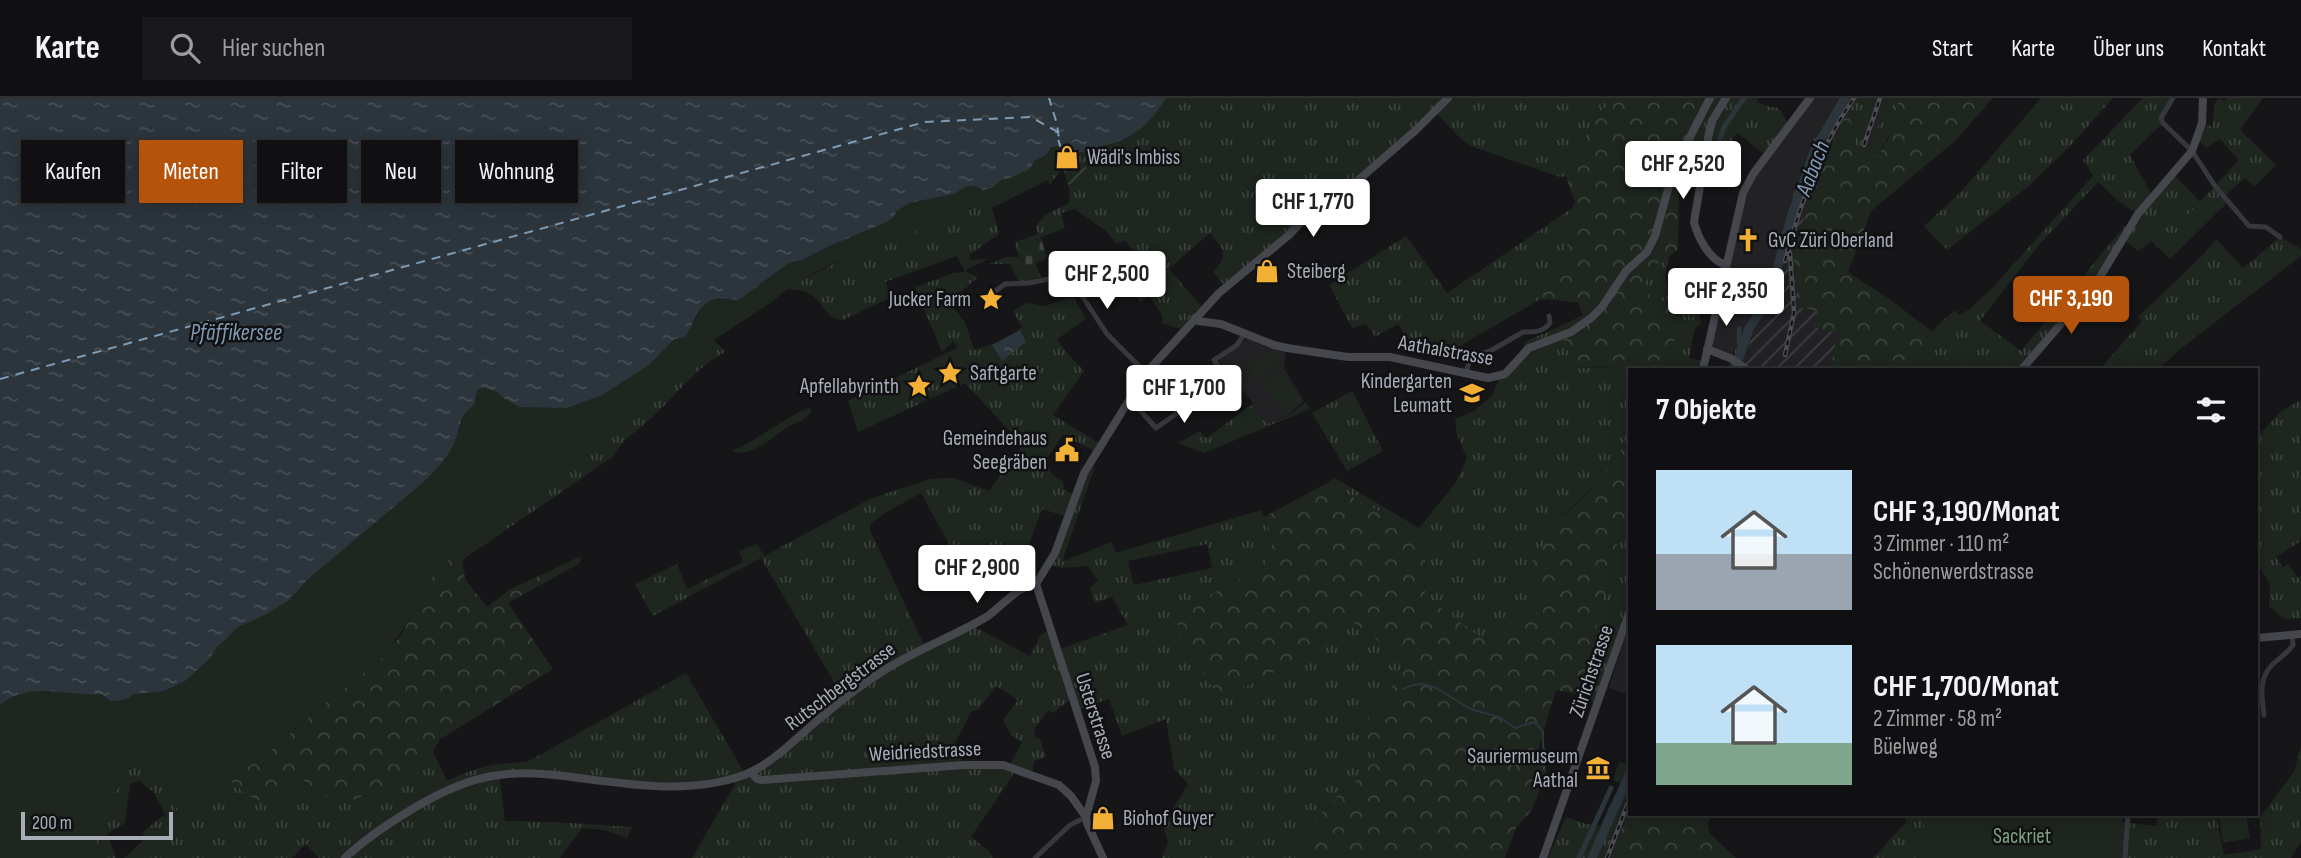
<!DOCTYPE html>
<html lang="de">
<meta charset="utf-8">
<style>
:root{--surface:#101012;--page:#19191b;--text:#f1f3f6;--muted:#9c9d9f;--line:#303032;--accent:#b45309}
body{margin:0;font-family:"Sofia Sans Condensed",sans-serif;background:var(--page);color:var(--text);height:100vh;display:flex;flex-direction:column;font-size:26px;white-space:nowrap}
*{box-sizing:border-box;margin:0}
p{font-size:23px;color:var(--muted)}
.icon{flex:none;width:38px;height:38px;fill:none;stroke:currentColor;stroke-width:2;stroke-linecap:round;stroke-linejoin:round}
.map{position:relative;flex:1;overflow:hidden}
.side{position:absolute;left:1628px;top:270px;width:630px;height:448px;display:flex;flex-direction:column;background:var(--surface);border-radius:0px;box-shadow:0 4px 18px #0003,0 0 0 2px var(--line)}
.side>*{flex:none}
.guide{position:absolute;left:21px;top:42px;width:665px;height:63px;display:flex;gap:14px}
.scale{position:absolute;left:21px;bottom:18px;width:152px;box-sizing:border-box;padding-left:7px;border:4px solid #a8adb8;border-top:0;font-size:19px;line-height:24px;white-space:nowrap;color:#a8adb8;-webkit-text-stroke:5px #111113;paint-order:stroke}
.price{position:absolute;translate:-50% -60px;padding:0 16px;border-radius:7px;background:#fff;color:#222;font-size:23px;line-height:46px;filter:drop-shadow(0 2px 4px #0008)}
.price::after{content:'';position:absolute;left:50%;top:42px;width:21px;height:16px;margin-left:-10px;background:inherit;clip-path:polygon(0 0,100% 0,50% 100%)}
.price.on{background:var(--accent);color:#fff}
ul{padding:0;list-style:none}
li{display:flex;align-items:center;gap:21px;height:175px;padding:0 28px}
li span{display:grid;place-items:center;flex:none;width:196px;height:140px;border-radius:0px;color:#555}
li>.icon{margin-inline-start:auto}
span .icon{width:84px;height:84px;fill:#fffc;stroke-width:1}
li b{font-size:30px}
h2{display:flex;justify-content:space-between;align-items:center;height:84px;padding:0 28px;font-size:30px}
.chip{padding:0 24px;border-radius:0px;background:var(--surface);box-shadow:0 4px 18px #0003,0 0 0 2px var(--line);font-size:24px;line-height:63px}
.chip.on{background:var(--accent);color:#fff}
header{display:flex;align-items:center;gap:42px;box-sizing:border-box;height:98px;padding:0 35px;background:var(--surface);border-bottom:2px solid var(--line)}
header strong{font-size:33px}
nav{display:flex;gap:38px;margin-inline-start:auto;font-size:24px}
.search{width:490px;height:63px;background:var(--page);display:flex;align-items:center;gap:18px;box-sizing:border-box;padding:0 24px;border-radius:0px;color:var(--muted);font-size:26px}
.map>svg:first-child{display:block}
</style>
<header>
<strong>Karte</strong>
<div class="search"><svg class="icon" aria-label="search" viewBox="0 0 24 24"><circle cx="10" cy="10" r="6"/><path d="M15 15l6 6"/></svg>Hier suchen</div>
<nav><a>Start</a><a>Karte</a><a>Über uns</a><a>Kontakt</a></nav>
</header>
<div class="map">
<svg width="2301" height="760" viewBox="0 0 2301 760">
<defs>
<pattern id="industrial-furrows" width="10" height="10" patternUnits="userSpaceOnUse" patternTransform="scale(1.75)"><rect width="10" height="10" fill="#222225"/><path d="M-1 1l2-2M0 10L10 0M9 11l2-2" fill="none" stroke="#3f3f43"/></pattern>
<pattern id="grass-tufts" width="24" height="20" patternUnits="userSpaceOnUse" patternTransform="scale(1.75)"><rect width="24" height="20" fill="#1e261f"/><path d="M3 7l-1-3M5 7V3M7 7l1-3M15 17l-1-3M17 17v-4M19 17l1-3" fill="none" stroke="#3c433d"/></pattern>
<pattern id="forest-crowns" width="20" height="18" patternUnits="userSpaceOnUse" patternTransform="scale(1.75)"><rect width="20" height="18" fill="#1e261f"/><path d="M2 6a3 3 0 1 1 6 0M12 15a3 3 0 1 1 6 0" fill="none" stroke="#3c433d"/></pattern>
<pattern id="cemetery-stones" width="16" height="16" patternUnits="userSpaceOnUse" patternTransform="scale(1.75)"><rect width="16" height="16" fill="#1e261f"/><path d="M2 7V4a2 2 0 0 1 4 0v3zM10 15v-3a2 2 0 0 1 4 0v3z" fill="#3c433d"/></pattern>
<pattern id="garden-furrows" width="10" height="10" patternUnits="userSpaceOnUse" patternTransform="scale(1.75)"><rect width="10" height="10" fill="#1e261f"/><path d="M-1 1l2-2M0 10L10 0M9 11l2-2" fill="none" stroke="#3c433d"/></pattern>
<pattern id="water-ripples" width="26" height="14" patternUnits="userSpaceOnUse" patternTransform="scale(1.75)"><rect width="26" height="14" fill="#2c353c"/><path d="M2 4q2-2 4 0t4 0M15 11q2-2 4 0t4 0" fill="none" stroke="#485056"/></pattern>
</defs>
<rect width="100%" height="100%" fill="#161618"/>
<path fill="#222225" d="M1810,0h28l-25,42 -15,40 -12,36 -20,82 -17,22 -14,27 -3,12 -25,-10 33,-150z
M1877,0h10l-15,47h-12z
M1247,240l19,9 20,4 -2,17 20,33 -16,14 -21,9 -16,-19 2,-2 -23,-28 -3,2 -6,-7 3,-2 -5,-7 1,-3 20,-13z
M1629,524v73l-20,-7z
M1629,689v21l-18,50h-6z"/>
<path fill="url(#industrial-furrows)" d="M1851,0h7l-28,45 -37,111 5,53 19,4 21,22 -8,36h-87l10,-42 18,-21 21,-81 15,-44 18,-41z"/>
<path fill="url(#grass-tufts)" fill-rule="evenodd" d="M1166,0h448l-17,19 -22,37 -9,22 -6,1 -89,-31 -10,-7 -26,-27 -122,104 -8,11 -16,9 -63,51 -13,-15 9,-11 1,-11 -13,-17 -41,36 32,37 -21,23 -18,-6v-8l-13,-19 -9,7 -16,-27 18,-14 -17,-21 -9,3 -10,-13 -31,-22 -14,4 4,15 -46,18 14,36 -13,2 -10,-20h-20l16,-7h13l-4,-15 23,-8 -2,-8 9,-11 24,-12 1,-10 -2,-8 22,-5 -6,-17 -5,1 -4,-10c49,-14 60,-13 91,-56z
M1710,0h48l-1,4c23,11 19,-4 32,24l-22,30 -30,-23 -8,11 -11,34 -17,-4 4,-26 -14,-11z
M1838,0h13l-26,42 -18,41 -15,44 -21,81 -18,21 -10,42h-17l9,-15 -1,-26 11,1 21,-31 20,-82 12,-36 15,-40z
M1858,0h19l-16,47 11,-1 15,-46h12l1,2c-9,29 -9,44 -34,64l-12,-5 1,-28 -8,-18z
M2041,0h72l-39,44 -44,43 -83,65 -23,-24 37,-34z
M2143,0h30l-8,11 -2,14 -33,32 23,42 20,-23 27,28 39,-42 -19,-21 -14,9 -9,-9 5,-16 11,4 1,-23 6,-6 4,3 3,-3h36l-23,32 36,35 -21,21 -10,-8 -21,19 4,5 -58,57 -19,-18 -13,10 -14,-12 -13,24 -86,103 3,3h-103l-2,-24 7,-15 4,1 2,-4 19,-17 4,5 11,-6 22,-21 101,-112 -10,-16zM2098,84l19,18 21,14 -7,11 -7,2 -103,124 -41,-30 58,-75z
M1042,59l6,16 13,-3 -11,15 -2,-5 -56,28 7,26 -30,21 1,5 19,-1 -22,10 -1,3 12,5 -29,26 16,19 9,28 34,-11 14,-12 -9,-16 14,-8 18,3 28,-9 13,22 -29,20 10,14 17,18 -31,44 48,29 -5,8 -33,-17 -18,26 7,14 11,6 1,8 10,6 10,-22 11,-7 -33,96 49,-20 5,11 145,-43 13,29 -10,28 -31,16 -56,39 3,10 38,65 43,-17 57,-35 28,-28 60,45 -31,52 -13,11 15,33 -24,26 -15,11 -9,12 -17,13 -1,13 -15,25h-134l6,-15 -5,-18 25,-41 -14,-15 -8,-50 -44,17 -13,-37 -33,12 -4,-13 -19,15 -5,-3 -14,19 1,8 5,2 6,18 -12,4 -2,14 -15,-6 -46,68 17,13 5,8h-301l43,-74 -1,-6 -68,8 -113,-12h-54l6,47 47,1 80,5 -5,11 -22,-8 -23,-2 -22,30h-241l-13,-14 -14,14h-168l20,-18 -1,-8 22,-18 -12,-23 -7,-4 -6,-7 -10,4 -5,39 -18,11 9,24h-116v-153l740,-406 19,-14 -4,23 14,-9 3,3 -58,38 11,12c-31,16 -51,47 -77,69 -14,13 -25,17 -34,35l-152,104 -1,-9 -37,37 -9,22 -132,130 -22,19 -33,19 46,22 28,-21 30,21 30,-2 64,-45 7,-1 14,29c28,-14 48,-18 80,-19l159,-89 59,101 6,-2 93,-73 -83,-141 -108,58 -18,-32 42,-20 10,25 56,-27 -4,-11 18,-7 7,12 106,-57 60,-20 24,-1 35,13 34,-46 -58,-62 -107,49 -10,-31 107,-52 2,-2 -4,-6 -11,11 -27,-65 39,-14 11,-1 -8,-16 -72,26 7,15 -49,23 -10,-2c-19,-18 -16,-29 -48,-29zM921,395l44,80 38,-29 8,7 7,-6 10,2 14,-38 23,7 -17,49 14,3 26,-2 10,15 -8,6 4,16 18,-6 16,28 -71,25 -7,-19 -9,3 -11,22 -59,-31 -46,22 -55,-117 1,-7 12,-9zM1207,446l5,24 -78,17 -6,-24zM996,588l22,14 -15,20 8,15 11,7 -13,24 -45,-2 -9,-21 16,-31 8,-3z
M1587,103l3,6 -48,80 -3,13 -93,54 -11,-13 -21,9 -16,-26 -23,13 -6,-10 -5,-3 -12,4 -23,-43 77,-49 41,57 124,-84 4,-6z
M2280,139l21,12v7l-118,91 -25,22h-58l42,-48 -4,-4 64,-61 14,-17 27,29z
M1669,158l-4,19 6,25 -20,3 -6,-20 9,-17z
M1679,200h14l4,4 4,22 -6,3 -6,31 16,3 -2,8h-39l17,-48z
M1559,229l16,41 37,-1c12,5 17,19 17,32 1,12 2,26 -2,38 -8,28 -41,57 -62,76l-10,87 -64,46 -66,-50 2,-25 -5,-36 -95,-52 8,-5 84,50 35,-43 13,-26 -10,-25 -2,-15 19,-8 18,-15 8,-19 21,-21 -1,-4 6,-11z
M1352,293l31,60 -36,20 -35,-58z
M2301,302v141l-25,16 7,11 5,-4 10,14 3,-2v42l-16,1 -16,-12 1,-23 -14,-22v-56l2,-3 -2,-3v-62l25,-27z
M1306,304l4,7 -106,44 -26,-10 22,-12 6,7 45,-33 16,19 21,-8z
M811,309v5c-10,11 -12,8 -23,15 -16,10 -37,31 -56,24 28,-12 51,-33 79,-44z
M1629,420v82l-28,84 -13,-18 25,-113z
M2301,648v96l-10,16h-418l33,-36 -1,-8h217v8l34,4 2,-12h58l8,41 37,-6 -1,-32 34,-45z
M1629,668v21l-24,71h-57l18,-41 20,7 14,2z"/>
<path fill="url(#forest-crowns)" d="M1614,0h96l-19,38 11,10 -23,43 -1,61 -24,16 -9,17 7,20 27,-5 2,23 -17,48h-35v26c-9,-37 -22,-29 -54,-26l-16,-42 24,-12 -5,-13c-14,1 -25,-5 -39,-2l3,-13 48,-80 -3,-6 -12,2 -9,-27 9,-22 22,-37z
M1899,0h94l-37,42 -85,71 -23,61 40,26 42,32 -7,15 2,24h-95l8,-36 -25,-6 4,-16 -19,-4 -5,-53 28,-90 26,-51 8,18 -1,28 12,4 14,-11 8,-12z
M1629,330v90l-16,35 -25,113 13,18 -7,18 -12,-7 -26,-5 -17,57 8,25 -15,38 -16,18 -11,30h-209l1,-4 -3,-13 16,-8 2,-13 17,-13 9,-12 15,-11 23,-26 -4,-9 -9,-3 -1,-21 13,-11 31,-52 -60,-45 -28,28 -57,35 -43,17 -39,-65 -2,-10 16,-18 71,-37 10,-28 -10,-22 63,-34 95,52 5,36 -2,25 66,49 64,-45 -30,-28 35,-53 28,-26 29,-36 10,-18z
M461,452l4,29 22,28 22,-17 70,-33 2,2 -1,4 -72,40 45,66 -114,71 -6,12 -7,1c-23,17 -62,55 -92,47 -11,-3 -23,-15 -33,-21 -8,7 -23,23 -34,23 -12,1 -31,-16 -39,-24l33,-19 137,-120 13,-21 19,-38 8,-11z
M1629,710v6h84l-5,9 1,10 27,25h-125z"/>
<path fill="url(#cemetery-stones)" d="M1041,140l6,20 -12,5 6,14 -9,3 -13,-34z"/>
<path fill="#1e261f" d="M1060,48l13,5 6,13 -57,19 -6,9 -76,27 6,12 -19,7 -6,-9c-48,21 -110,36 -149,73l-3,-3 -59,40 -59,62 -43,36 -5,10 -62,37 -38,38 -57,39 -16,19 -19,38 -28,39 -71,57 -51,45 -33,19 -49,34c-4,-8 -10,-17 -14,-25 -10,-21 2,-23 -26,-33l-11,7 -9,13v14l-15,16 -16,13 14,41h-102v-153c32,-25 65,-8 102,-11l8,7 18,-2 6,-5h15l26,-6 10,-7 26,-24 5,-9 23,-21 24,-11 36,-25 8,-11 120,-101 16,-17 11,-19 11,-31 11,-13 2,-10 7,-1 12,4 8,7 14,8h34l96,-41 25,-27c19,-1 19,-25 33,-36 10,-7 22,-1 33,-4l49,-36 13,-3 23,-12 62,-26 9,-10 13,-9 42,-9 14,-7 9,-1 9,4 9,-2 9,-8 9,-2 20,-9 4,-8 8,-4 6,-7z
M2198,106l12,12 -22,23 -12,-12z
M1266,254l14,4 1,5 -24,20 -11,-13z
M1279,273l23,29 -15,13 -24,-29z
M1619,664l10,2 -8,20 -8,-4z
M1926,716h196v8h5l-2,36h-208z
M2218,716h28l4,24 -27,5z"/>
<path fill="url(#garden-furrows)" d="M1084,64l6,18 -22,5 -5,-16z"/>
<path fill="url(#water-ripples)" d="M0,0h1166c-27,43 -46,43 -91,56l-2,-2 -9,3 -4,-9 -9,2 -5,7 -12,6 -4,8 -20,9 -9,2 -9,8 -9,2 -9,-4 -9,1 -11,7 -45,9 -13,9 -2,5 -7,5 -62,26 -23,12 -13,3 -49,36c-9,2 -15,-1 -23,0 -20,3 -22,25 -32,38l-11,2 -25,26 -47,30 -35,13 -48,-1 -14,-8 -8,-7 -12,-4 -7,1 -4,16c-16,11 -13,23 -20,39 -7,14 -17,24 -27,35l-120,101 -19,21 -25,15 -25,11 -22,21 -5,9 -26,24 -21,10 -30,3c-8,6 -14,7 -24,7l-8,-7c-37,3 -70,-14 -102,11z
M1020,232l6,12 -24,19 -10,-16z"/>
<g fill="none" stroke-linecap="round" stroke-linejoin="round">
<path stroke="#2c353c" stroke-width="2" d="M1404,591c25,-15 44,9 65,19 11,5 23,6 32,10 5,3 9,7 14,10l19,-6 9,9v16l6,13"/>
<path stroke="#2c353c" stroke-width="5" d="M1708,71l6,-10 10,-32 20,-29
M1739,231l1,25
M1579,760l32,-70"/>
<path stroke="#2c353c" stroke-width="9" d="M1739,260l10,-30 20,-29 22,-82 24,-68 30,-51
M1734,271l1,-2
M1592,760l37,-83"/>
<path stroke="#7f9bb3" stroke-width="2" stroke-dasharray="9 7" stroke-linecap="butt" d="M0,281l925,-257 106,-5 25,14 4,15 -3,-22 -8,-26"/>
<path stroke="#37383d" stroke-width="5" d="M2173,0l-12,20 2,5 29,28 23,35 34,40 17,1 14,10
M994,194l11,-8 24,-1 30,-6 7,1 9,7 32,49 39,39
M1466,275l3,-11 6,-6 17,-6 31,-18c11,0 19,1 27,-9l-1,-7
M1129,300l27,30 20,-14 1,-6
M1194,306l32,-27 -12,-17 23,-15 8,-12
M2264,617c-2,-17 -6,-36 8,-50 7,-7 15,-11 21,-20l-1,-10
M1035,760l35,-33 16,-8
M2125,760l3,-44"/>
<path stroke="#45474d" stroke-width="8" d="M1725,167c-16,-6 -27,-27 -31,-43l15,-89 3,-12 14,-23
M1195,220l3,3 23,3 53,21 13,3 61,9h42l98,21 17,-4 24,-26 42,-16 20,-14 11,-11 24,-36 21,-19 8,-16 19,-68 36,-70
M1707,251l25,10 14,10
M1703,271l40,-176 10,-19 57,-76
M2022,271l75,-87 41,-68 54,-63 10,-28 1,-25
M1036,486l59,183 1,14 -10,36 1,6 16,35
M2256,540l45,-4
M751,674l6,7 5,1 202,-15h39l56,20 12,11 15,21
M345,760c20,-19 41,-33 64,-47 49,-30 87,-43 146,-36 62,7 128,22 189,0 27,-11 47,-32 68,-50 22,-19 44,-37 68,-52 34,-23 73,-36 108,-57 14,-10 31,-31 48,-32l19,-31 29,-80 62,-100 73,-80 70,-58 12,-13 12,-6 50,-40 53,-46 32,-32
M1543,760l86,-245"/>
<g stroke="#4a4c52" stroke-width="4.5">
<path id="rail" d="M1864,47l16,-47
M1785,163c16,-59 34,-113 69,-163
M1785,257l9,-42 -4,-60
M1607,760l22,-58"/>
</g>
<use href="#rail" stroke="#111113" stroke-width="2" stroke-dasharray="5" stroke-linecap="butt"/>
</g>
<defs>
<g id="shop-bare" transform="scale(1.89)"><path d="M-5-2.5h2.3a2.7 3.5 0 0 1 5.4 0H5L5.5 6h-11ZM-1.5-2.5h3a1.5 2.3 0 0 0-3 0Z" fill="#f2b134" stroke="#111113" stroke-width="2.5" paint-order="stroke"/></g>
<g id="church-bare" transform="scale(1.89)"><path d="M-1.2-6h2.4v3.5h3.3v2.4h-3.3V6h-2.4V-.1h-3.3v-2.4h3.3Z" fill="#f2b134" stroke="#111113" stroke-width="2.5" paint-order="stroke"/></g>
<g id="sight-bare" transform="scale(1.89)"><path d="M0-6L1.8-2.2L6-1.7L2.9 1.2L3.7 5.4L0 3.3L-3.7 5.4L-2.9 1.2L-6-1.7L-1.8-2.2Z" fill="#f2b134" stroke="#111113" stroke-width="2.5" paint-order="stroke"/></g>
<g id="school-bare" transform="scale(1.89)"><path d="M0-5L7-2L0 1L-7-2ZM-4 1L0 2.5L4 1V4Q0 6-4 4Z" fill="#f2b134" stroke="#111113" stroke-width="2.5" paint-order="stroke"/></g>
<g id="civic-bare" transform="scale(1.89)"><path d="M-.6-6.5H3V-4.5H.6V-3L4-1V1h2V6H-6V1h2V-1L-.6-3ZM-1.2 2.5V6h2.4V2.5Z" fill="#f2b134" stroke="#111113" stroke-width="2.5" paint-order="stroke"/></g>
<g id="museum-bare" transform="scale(1.89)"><path d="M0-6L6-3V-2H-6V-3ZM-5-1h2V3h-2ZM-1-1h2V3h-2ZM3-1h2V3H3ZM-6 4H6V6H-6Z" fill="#f2b134" stroke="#111113" stroke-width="2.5" paint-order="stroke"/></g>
</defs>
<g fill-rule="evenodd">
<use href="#shop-bare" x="1067" y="59"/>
<use href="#church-bare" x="1748" y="142"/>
<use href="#shop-bare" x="1267" y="173"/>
<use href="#sight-bare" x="991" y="201"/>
<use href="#sight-bare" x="950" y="275"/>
<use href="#sight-bare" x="919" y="288"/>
<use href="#school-bare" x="1472" y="295"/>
<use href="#civic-bare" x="1067" y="352"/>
<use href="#museum-bare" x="1598" y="670"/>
<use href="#shop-bare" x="1103" y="720"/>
</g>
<g text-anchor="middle" stroke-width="5" stroke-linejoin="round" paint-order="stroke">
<g font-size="21" fill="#a8adb8" stroke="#111113" text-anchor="start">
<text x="1087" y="66">Wädi's Imbiss</text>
<text x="1768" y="149">GvC Züri Oberland</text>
<text x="1287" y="180">Steiberg</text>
<text x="971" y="208" text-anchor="end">Jucker Farm</text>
<text x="970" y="282">Saftgarte</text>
<text x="1452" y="290" text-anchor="end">Kindergarten<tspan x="1452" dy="24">Leumatt</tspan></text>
<text x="899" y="295" text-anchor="end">Apfellabyrinth</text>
<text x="1047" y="347" text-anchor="end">Gemeindehaus<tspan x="1047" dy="24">Seegräben</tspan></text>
<text x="1578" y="665" text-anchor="end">Sauriermuseum<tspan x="1578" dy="24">Aathal</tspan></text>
<text x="1123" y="727">Biohof Guyer</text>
</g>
<g font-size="21" fill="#a8adb8" stroke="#111113">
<text transform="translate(1446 252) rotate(10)" y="7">Aathalstrasse</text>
<text transform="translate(1591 573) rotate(-71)" y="7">Zürichstrasse</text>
<text transform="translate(840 588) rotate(-37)" y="7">Rutschbergstrasse</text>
<text transform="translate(1096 618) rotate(72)" y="7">Usterstrasse</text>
<text transform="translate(925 653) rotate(-3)" y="7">Weidriedstrasse</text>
</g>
<g font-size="21" fill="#7fa381" stroke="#111113">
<text x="2022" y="745">Sackriet</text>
</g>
<g font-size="23" font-style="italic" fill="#7f9bb3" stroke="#111113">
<text transform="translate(1812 70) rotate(-69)" y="8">Aabach</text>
<text x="236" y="242">Pfäffikersee</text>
</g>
</g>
</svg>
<div class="scale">200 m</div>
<b class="price" style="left:1683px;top:103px">CHF 2,520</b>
<b class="price" style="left:1313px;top:141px">CHF 1,770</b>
<b class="price" style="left:1107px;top:213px">CHF 2,500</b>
<b class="price" style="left:1726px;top:230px">CHF 2,350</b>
<b class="price on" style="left:2071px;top:238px">CHF 3,190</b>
<b class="price" style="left:1184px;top:327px">CHF 1,700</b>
<b class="price" style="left:977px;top:507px">CHF 2,900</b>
<div class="guide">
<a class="chip">Kaufen</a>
<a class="chip on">Mieten</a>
<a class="chip">Filter</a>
<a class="chip">Neu</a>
<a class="chip">Wohnung</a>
</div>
<section class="side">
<h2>7 Objekte<svg class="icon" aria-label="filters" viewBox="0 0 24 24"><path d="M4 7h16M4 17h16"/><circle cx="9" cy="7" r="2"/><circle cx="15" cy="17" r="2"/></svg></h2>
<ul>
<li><span style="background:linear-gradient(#bfe0f5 60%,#9aa5b1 0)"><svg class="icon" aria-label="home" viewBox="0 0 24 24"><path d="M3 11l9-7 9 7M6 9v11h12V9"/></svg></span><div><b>CHF 3,190/Monat</b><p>3 Zimmer · 110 m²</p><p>Schönenwerdstrasse</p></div></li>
<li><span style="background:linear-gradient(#bfe0f5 70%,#7fa58c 0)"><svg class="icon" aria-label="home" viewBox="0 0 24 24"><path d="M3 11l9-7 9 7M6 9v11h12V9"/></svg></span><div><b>CHF 1,700/Monat</b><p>2 Zimmer · 58 m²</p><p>Büelweg</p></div></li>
</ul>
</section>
</div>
